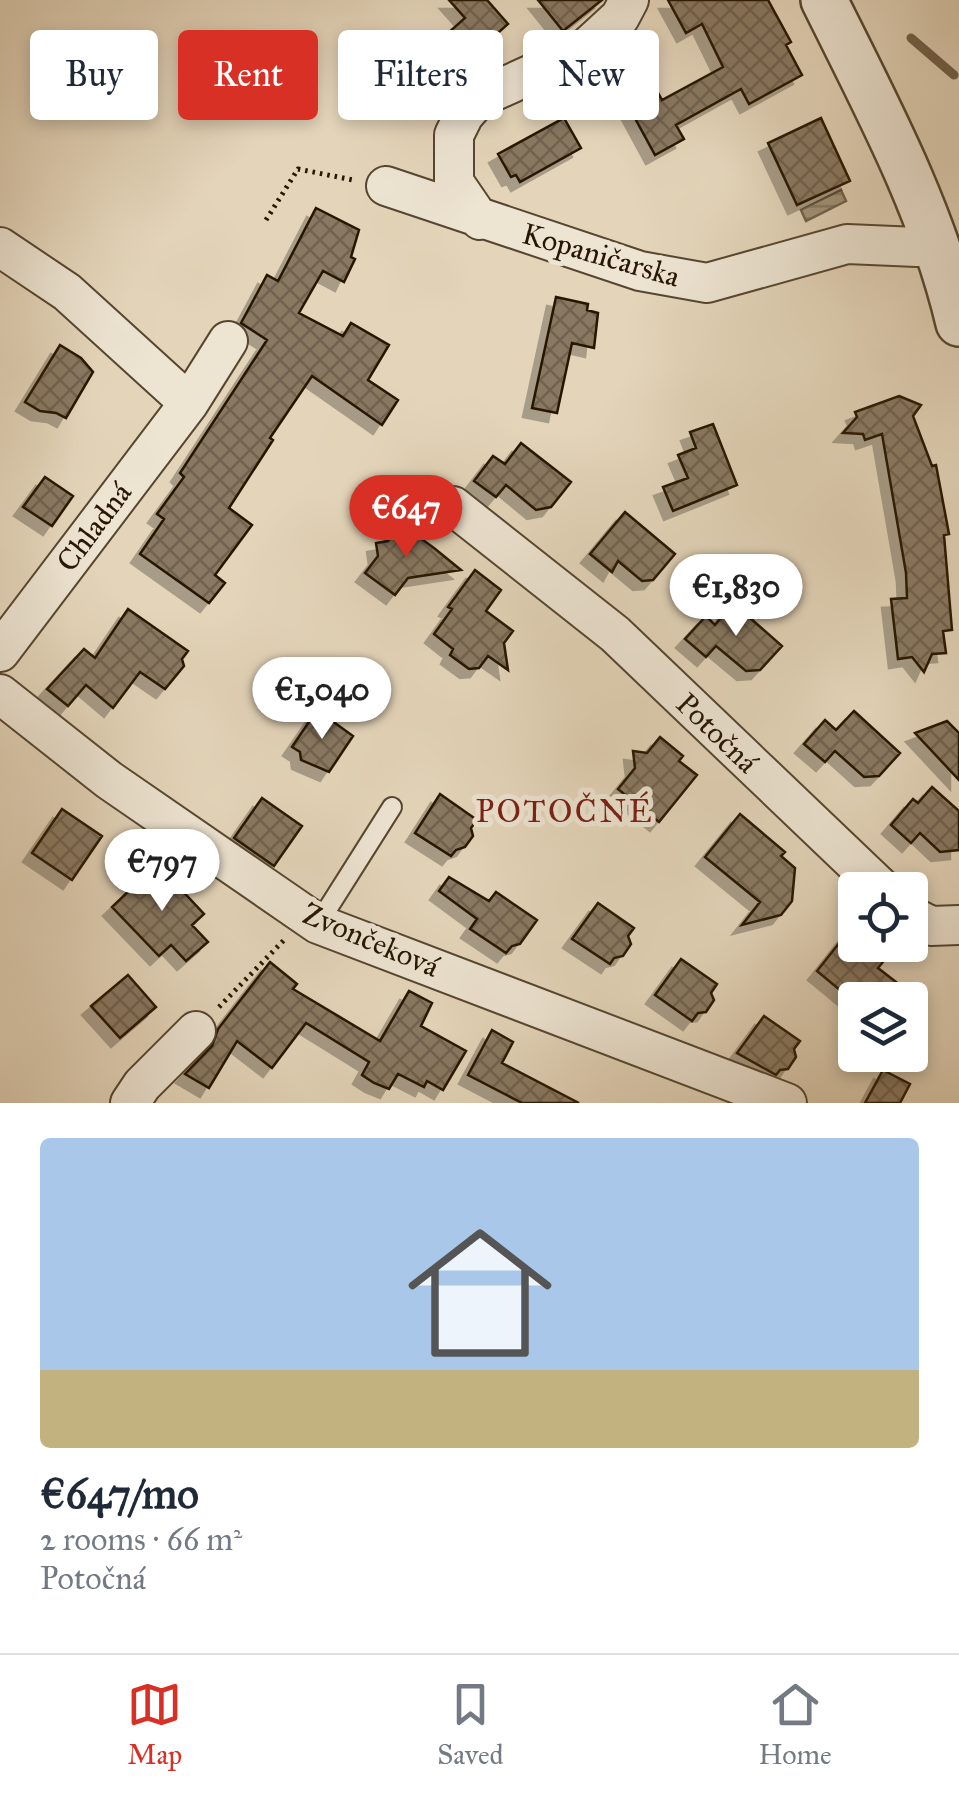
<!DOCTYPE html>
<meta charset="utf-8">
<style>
:root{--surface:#fff;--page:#f2f2f3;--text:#1f2937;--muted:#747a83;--line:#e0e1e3;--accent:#d93025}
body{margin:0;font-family:"IM FELL Great Primer",serif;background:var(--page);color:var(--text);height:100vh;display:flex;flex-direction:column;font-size:38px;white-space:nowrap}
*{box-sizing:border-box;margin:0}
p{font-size:32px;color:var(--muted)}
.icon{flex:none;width:55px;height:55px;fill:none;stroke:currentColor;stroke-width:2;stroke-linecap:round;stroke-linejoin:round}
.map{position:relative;height:1103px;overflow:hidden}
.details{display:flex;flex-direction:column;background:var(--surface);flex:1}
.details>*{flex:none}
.guide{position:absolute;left:30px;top:30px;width:900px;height:90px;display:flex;gap:20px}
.tools{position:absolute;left:838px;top:872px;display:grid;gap:20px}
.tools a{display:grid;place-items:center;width:90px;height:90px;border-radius:10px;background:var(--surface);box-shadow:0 5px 15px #0003;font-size:50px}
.price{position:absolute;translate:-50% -85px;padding:0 22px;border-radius:35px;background:#fff;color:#222;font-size:32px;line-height:65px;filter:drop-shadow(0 2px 5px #0008)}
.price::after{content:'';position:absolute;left:50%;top:60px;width:30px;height:22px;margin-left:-15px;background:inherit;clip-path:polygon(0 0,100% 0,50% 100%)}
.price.current{background:var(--accent);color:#fff}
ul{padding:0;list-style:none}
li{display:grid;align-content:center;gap:20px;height:530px;padding:0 40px}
li span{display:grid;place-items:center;height:310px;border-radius:10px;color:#555}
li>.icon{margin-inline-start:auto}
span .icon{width:180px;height:180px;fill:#fffc;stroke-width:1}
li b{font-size:42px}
.tag{padding:0 35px;border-radius:10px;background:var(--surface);box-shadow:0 5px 15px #0003;font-size:35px;line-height:90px}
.tag.current{background:var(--accent);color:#fff}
.tabs{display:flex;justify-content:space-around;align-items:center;height:140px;border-top:2px solid var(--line);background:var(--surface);font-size:28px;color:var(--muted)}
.tabs a{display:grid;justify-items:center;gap:5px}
.tabs .current{color:var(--accent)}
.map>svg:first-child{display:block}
</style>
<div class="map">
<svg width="959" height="1103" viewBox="0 0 959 1103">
<defs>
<pattern id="water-rules" width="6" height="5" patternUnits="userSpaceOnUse" patternTransform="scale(2.5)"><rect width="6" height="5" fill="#a3947b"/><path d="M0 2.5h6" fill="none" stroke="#857863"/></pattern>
<pattern id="building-cross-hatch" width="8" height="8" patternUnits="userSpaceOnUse" patternTransform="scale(2.5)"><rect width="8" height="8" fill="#897962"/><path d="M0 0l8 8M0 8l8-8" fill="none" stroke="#70624f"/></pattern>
<filter id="shadow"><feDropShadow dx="-9" dy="9" stdDeviation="0" flood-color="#0004"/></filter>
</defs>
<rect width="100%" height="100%" fill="#e4d5ba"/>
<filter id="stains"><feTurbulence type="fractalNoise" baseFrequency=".002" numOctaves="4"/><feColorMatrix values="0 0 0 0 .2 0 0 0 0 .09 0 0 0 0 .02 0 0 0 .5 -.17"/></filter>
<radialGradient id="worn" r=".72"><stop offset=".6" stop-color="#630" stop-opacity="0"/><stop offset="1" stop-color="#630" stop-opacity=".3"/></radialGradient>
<path fill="url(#water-rules)" stroke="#71624b" stroke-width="2.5" d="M841,190l5,11 -40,20 -5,-11z"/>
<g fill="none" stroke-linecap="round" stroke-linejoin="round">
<path stroke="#71624b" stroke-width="9" d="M911,38l43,37"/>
</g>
<path fill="url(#building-cross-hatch)" stroke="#261602" stroke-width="2.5" filter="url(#shadow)" d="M449,0h38l21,24 -30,27 -3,-4 -17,15 -19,-21 26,-23z
M538,0h64l-39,31z
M668,0h100l23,42 -5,3 16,30 -53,29 -8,-15 -65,36 8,14 -29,16 -44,-81 28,-16 23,42 61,-33 -21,-43 -16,9z
M564,118l17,30 -61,34 -4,-7 -5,2 -13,-23z
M821,118l29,63 -53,24 -29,-62z
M316,208l43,22 -8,27 4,2 -11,23 -21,-11 -24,42 44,23 8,-13 38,22 -21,35 30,20 -16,25 -70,-49 -42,62 3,2 -44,68 23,17 -37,50 10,8 -16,20 -69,-49 24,-35 -7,-5 27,-37 -4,-4 87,-133 -26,-17 26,-48 11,6z
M556,297l32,7 -1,6 11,3 -4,35 -22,-5 -15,70 -25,-5z
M60,345l21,13 12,14 -27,46 -10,-5 -16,-2 -15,-9z
M899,396l22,9 -8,11 19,50 4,-1 13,69 -5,1 8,95 -9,1 3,22 -14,1 -8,18 -12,-15 -14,2 -7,-60 16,-1 -1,-25 -24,-139 -17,6 -2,-6 -20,-1 14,-16 -2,-5z
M713,424l24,61 -64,26 -10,-24 25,-9 -10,-23 18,-7 -6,-16z
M521,443l50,39 -20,25 -15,3 -30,-25 -10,12 -22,-16 19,-25 12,8z
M45,477l28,19 -21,30 -29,-19z
M625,512l50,42 -22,26 -11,1 -24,-20 -6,11 -22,-18z
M401,524l33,24 27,22 -53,8 -13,17 -30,-22 13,-17 -2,-13 12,-2z
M475,570l26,20 -15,21 27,20 -9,12 4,27 -20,-14 -9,12 -10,1 -19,-14 3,-6 -19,-15 18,-25 -4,-2z
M733,603l49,43 -22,24 -14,1 -30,-25 -10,11 -21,-18 21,-23 9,9z
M128,609l60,42 -6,8 2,7 -19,23 -25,-17 -27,36 -27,-23 -18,21 -21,-17 37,-40 11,9z
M317,710l36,26 -24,36 -28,-12 -1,-8 -8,-5z
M854,711l46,42 -21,23 -15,1 -29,-26 -10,11 -21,-18 21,-24 11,10z
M947,721l12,12v47l-44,-47z
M660,737l23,19 -4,5 18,14 -38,47 -41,-33 17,-21 -2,-17 14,2z
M932,787l27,24v39l-19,2 -20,-19 -9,10 -20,-18 22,-26 5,4z
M440,794l37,26 -6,8 2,8 -8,11 -9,3 -5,6 -36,-23z
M262,798l40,28 -28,40 -40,-28z
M62,809l40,27 -30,44 -40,-27z
M740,814l45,38 -4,4 14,12 -3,33 -11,14 -39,10 18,-23 -55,-45z
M158,863l22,19 -3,3 27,29 -12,11 16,17 -22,19 -15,-16 -12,11 -47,-49z
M449,877l40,24 7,-9 41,28 -17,24 -8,2 -6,7 -36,-24 7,-10 -38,-28z
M598,903l36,25 -6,8 3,8 -8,12 -9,2 -4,6 -38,-25z
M855,923v22h17l15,12 -9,11 18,14 -15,18h-29l-35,-29z
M681,959l36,25 -6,9 3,7 -8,12 -8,1 -6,8 -37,-26z
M270,962l27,22 -4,5 87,52 29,-50 23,12 -11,23 45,25 -23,39 -16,-9 -3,6 -26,-13 -9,15 -15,-6 -12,-8 7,-13 -63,-39 -34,45 -35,-27 -28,47 -24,-14 27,-28 6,-17z
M128,975l28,32 -36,31 -29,-32z
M764,1016l36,25 -6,8 2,8 -8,12 -8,1 -4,5 -39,-22z
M492,1030l21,12 -11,21 77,40h-57l-54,-28z
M883,1070l27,14 -10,19h-35z"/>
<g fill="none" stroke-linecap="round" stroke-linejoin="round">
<g stroke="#564630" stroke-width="22">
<path id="service" d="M318,924l74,-117"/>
</g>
<g stroke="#564630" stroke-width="42">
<path id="minor" d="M386,186l254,85 67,12 140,-39 70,3 20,-3
M480,220l-26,-38v-47l10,-20 15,-17 104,-47 37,-34 9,-17
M0,247l67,45 122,111
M453,506l162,128 268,256
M0,652l189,-249 39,-62
M0,694l109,86 209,144 469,179
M910,915l21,11 28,-1
M130,1103l12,-18 54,-54"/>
</g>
<g stroke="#564630" stroke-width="50">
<path id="tertiary" d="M824,0c52,105 108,208 135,323"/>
</g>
<path stroke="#261602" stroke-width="5" stroke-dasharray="2.5 5" stroke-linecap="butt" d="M266,220l32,-51 55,11
M219,1007l66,-68"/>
<use href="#service" stroke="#ede4d2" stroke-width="18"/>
<use href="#minor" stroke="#ede4d2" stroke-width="38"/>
<use href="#tertiary" stroke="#ede4d2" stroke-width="45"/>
</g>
<g text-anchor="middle" stroke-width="10" stroke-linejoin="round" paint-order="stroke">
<g font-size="30" fill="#261602" stroke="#ede4d2">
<text transform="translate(601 255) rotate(16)" y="10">Kopaničarska</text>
<text transform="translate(94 527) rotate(-53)" y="10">Chladná</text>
<text transform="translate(717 733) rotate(44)" y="10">Potočná</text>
<text transform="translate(371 940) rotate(23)" y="10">Zvončeková</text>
</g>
<g font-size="32" letter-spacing="2.5" fill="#7a1f14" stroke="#ede4d2">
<text x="565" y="822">POTOČNÉ</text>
</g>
</g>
<rect width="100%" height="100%" filter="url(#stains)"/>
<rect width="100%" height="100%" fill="url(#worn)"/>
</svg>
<div class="tools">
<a><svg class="icon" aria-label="locate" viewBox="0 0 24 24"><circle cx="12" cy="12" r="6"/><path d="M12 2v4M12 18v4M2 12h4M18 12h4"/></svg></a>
<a><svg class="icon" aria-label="layers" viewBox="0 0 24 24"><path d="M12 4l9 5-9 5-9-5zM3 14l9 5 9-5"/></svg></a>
</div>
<b class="price current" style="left:406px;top:560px">€647</b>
<b class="price" style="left:736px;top:639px">€1,830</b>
<b class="price" style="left:322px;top:742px">€1,040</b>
<b class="price" style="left:162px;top:914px">€797</b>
<div class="guide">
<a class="tag">Buy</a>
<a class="tag current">Rent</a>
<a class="tag">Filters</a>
<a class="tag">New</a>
</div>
</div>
<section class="details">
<ul>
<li><span style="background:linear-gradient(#a9c7e8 75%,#c2b280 0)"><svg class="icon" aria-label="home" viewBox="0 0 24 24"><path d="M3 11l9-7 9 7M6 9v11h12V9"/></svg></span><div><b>€647/mo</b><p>2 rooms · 66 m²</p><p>Potočná</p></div></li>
</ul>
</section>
<nav class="tabs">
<a class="current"><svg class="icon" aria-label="map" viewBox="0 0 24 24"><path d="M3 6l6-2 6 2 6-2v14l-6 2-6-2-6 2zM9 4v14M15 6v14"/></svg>Map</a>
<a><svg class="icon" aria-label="saved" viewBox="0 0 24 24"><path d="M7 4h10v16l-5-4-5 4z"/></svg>Saved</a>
<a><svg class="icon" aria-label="home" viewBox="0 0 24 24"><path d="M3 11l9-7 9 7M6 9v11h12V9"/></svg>Home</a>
</nav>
